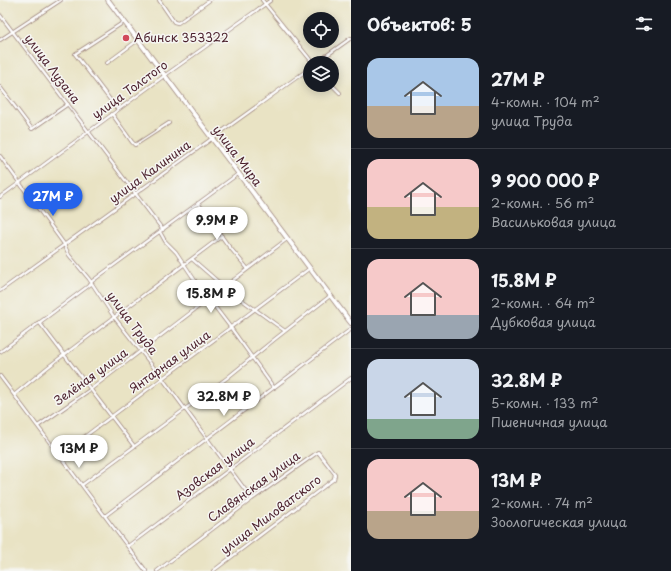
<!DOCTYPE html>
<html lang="ru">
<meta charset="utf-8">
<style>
:root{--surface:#171b24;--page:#242831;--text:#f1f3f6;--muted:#9ea1a6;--line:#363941;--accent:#2563eb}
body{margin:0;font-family:"Playpen Sans",sans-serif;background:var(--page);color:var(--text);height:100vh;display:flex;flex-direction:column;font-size:15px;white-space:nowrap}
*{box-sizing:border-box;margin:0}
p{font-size:13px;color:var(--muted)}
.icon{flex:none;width:22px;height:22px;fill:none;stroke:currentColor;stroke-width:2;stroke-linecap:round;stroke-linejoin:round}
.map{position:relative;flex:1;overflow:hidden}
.sheet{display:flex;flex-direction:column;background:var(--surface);width:320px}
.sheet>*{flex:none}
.buttons{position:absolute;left:303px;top:12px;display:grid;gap:8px}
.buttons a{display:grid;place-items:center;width:36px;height:36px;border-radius:50%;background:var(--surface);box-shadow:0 2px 10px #0003;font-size:20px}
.price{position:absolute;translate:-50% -34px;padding:0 9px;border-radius:14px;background:#fff;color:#222;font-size:13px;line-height:26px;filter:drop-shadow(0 1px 2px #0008)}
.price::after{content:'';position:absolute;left:50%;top:24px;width:12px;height:9px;margin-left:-6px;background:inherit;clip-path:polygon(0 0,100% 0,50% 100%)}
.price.selected{background:var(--accent);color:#fff}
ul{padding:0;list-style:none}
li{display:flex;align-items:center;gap:12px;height:100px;padding:0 16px}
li+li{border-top:1px solid var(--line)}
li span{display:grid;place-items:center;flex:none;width:112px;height:80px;border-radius:12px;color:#555}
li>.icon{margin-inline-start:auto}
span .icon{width:48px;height:48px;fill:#fffc;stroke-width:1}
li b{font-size:17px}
h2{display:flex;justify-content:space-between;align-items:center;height:48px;padding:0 16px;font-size:17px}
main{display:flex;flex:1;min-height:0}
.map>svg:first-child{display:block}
</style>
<main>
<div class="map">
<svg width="351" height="571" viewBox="0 0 351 571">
<rect width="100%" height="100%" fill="#f6f6f2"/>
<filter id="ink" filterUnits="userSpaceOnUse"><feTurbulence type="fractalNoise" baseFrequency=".025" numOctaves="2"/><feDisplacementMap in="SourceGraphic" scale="8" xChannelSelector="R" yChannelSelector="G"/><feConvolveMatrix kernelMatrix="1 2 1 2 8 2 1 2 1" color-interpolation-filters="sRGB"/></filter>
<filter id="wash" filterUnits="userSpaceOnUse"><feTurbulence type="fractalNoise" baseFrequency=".012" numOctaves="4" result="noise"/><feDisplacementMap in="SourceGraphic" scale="16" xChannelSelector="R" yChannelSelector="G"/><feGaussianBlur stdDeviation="0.9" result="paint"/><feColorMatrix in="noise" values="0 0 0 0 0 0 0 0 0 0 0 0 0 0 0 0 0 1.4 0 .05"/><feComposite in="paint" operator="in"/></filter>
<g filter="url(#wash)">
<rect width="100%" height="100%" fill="#e9e3c4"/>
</g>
<g filter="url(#ink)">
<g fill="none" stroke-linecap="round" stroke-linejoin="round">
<g stroke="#9a8178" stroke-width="4">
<path id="street" d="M159,0l15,22 4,1 32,-23
M262,0l51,63
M0,15l163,215
M0,40l61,-40
M107,63l31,-23
M316,63l35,-25
M332,85l8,8
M0,87l32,42 36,-25
M118,110l-43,-56 49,-32
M112,114l20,28 3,3 34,-22
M0,156l64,88 5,11 20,24 25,38 48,61 90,121
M0,197l164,-121 107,-76
M198,203l29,41 21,25
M160,232l5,9 11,11 20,30 35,46 43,60
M192,259l32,28 61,44
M91,282l147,-108
M0,291l310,-223
M39,322l95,124
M0,352l91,-68
M0,376l146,195
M14,395l34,-28 174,-131
M38,426l53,-37 196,-150
M60,455l250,-187
M82,485l145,-107 48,-39 55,-43
M105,516l246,-187
M128,546l223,-168
M157,571l95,-72 66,-47 17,22 -1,5 -121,92"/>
</g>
<g stroke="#9a8178" stroke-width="5.5">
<path id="secondary" d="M108,0l243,323"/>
</g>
<use href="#street" stroke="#fff" stroke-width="2.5"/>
<use href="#secondary" stroke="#fff" stroke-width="4"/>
</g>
</g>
<circle fill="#d1495b" stroke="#f6f6f2" stroke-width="1.5" cx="126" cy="38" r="4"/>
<g text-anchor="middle" stroke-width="3" stroke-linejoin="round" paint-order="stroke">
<g font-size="12" fill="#4a1f2b" stroke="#f6f6f2" text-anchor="start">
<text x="134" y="42">Абинск 353322</text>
</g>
<g font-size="12" fill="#4a1f2b" stroke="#f6f6f2">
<text transform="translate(52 69) rotate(53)" y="4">улица Лузана</text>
<text transform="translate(130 90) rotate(-36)" y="4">улица Толстого</text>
<text transform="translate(237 156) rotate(53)" y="4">улица Мира</text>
<text transform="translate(150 172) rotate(-36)" y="4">улица Калинина</text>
<text transform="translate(132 323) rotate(53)" y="4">улица Труда</text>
<text transform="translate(170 362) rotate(-36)" y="4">Янтарная улица</text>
<text transform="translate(91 377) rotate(-36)" y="4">Зелёная улица</text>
<text transform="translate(215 469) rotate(-37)" y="4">Азовская улица</text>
<text transform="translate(254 487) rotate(-36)" y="4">Славянская улица</text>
<text transform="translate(271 515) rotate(-37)" y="4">улица Миловатского</text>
</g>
</g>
</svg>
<div class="buttons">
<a><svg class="icon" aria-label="locate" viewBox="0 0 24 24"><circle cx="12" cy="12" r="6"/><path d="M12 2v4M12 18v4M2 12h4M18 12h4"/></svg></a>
<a><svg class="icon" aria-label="layers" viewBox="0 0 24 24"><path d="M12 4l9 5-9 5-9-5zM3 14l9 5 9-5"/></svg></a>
</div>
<b class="price selected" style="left:53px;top:217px">27M ₽</b>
<b class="price" style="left:217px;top:241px">9.9M ₽</b>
<b class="price" style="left:211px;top:314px">15.8M ₽</b>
<b class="price" style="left:224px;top:417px">32.8M ₽</b>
<b class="price" style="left:79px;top:469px">13M ₽</b>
</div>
<section class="sheet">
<h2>Объектов: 5<svg class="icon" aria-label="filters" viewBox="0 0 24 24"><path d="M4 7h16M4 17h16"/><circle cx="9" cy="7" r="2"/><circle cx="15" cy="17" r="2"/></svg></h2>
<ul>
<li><span style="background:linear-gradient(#a9c7e8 60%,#b9a48a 0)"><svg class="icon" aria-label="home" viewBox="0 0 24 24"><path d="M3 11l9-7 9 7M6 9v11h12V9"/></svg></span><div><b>27M ₽</b><p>4-комн. · 104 m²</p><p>улица Труда</p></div></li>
<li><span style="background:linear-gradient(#f6c9c9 60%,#c2b280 0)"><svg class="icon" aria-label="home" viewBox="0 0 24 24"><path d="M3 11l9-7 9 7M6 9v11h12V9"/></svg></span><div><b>9 900 000 ₽</b><p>2-комн. · 56 m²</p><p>Васильковая улица</p></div></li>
<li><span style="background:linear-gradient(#f6c9c9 70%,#9aa5b1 0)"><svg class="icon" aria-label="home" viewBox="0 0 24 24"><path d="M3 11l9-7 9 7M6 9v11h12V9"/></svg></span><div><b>15.8M ₽</b><p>2-комн. · 64 m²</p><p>Дубковая улица</p></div></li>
<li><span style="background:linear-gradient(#c9d6e8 75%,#7fa58c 0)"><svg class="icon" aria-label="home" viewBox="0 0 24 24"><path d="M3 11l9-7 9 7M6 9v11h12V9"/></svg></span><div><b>32.8M ₽</b><p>5-комн. · 133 m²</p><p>Пшеничная улица</p></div></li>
<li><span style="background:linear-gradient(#f6c9c9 65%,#b9a48a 0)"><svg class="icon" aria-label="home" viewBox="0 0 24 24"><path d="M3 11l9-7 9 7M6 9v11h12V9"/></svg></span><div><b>13M ₽</b><p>2-комн. · 74 m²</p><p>Зоологическая улица</p></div></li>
</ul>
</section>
</main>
